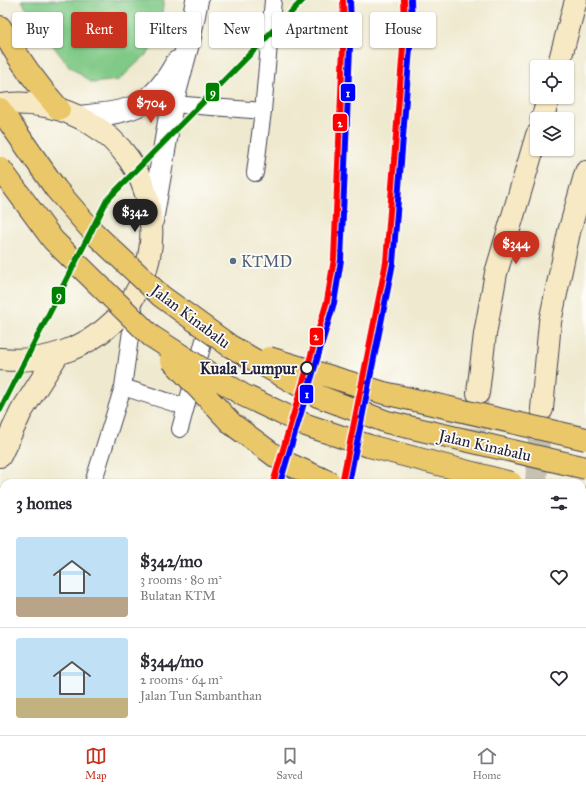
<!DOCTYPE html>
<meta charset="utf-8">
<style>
:root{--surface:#fff;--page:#f7f7f7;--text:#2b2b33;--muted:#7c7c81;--line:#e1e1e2;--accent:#c8321e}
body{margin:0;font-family:"IM FELL Great Primer",serif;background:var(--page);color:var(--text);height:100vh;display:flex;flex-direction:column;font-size:15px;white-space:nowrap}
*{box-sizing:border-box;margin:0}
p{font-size:13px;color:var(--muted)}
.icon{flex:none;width:22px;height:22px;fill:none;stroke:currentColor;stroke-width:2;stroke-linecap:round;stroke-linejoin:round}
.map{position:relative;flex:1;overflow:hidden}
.panel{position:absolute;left:0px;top:479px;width:586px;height:256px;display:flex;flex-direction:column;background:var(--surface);border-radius:12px 12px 0 0;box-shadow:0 1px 3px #0004}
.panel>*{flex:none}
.guide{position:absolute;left:12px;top:12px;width:562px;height:36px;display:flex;gap:8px}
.controls{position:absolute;left:530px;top:60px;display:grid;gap:8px}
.controls a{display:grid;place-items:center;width:44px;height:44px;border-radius:4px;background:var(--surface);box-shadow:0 1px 3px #0004;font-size:20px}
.price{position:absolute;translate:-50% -34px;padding:0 9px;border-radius:14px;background:var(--accent);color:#fff;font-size:13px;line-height:26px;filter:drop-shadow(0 1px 2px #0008)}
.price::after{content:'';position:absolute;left:50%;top:24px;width:12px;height:9px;margin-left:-6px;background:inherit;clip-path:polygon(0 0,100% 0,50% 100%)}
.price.current{background:#222;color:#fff}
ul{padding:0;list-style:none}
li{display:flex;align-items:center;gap:12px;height:100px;padding:0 16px}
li+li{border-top:1px solid var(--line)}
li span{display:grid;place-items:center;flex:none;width:112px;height:80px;border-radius:4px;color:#555}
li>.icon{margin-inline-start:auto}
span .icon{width:48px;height:48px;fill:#fffc;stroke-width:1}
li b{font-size:17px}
h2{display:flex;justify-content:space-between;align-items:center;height:48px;padding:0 16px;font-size:17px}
.chip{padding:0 14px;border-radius:4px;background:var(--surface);box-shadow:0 1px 3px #0004;font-size:14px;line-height:36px}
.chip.current{background:var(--accent);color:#fff}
.tab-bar{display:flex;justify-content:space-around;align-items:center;height:56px;border-top:1px solid var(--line);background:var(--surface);font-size:11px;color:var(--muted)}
.tab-bar a{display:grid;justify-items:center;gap:2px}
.tab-bar .current{color:var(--accent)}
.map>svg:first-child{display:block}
</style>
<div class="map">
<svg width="586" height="735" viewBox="0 0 586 735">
<rect width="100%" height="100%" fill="#fdfcf7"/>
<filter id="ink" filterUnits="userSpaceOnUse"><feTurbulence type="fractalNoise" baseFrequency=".025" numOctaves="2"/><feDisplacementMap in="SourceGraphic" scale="8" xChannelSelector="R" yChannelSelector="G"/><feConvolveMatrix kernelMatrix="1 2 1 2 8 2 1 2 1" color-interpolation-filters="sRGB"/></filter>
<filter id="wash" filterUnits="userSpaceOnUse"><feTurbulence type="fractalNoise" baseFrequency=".012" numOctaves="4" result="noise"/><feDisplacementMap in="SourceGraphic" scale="16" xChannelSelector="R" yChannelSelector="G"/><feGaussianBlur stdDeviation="0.9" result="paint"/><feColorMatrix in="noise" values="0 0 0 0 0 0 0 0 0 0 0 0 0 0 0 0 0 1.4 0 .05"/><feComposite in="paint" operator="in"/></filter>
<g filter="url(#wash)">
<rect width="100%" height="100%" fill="#efe9cf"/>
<path fill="#80c986" stroke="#517660" d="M22,0h142l-3,19 -11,32 -31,29 -27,3 -23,-17 -38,-48z"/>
<path fill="#63a6d7" stroke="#426489" d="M586,596v139h-12v-4h8v-99z"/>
</g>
<g filter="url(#ink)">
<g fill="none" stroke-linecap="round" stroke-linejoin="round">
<path stroke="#c6c1b1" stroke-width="22" stroke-dasharray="22 11" stroke-linecap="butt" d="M470,483l8,-88
M536,483l5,-72"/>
<g stroke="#414051" stroke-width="18">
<path id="lane" d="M172,104l91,7
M255,173l8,-62 10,-111
M123,387l63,20
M180,429l24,-89
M93,483l30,-96 11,-77
M401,735l2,-4"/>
</g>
<g stroke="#414051" stroke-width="24">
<path id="street" d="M80,117c51,-6 71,-7 97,-55
M152,221l20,-117 18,-68 7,-36"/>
</g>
<g stroke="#414051" stroke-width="24">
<path id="secondary" d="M558,67l18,-67
M0,105c31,-5 63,2 90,18 31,19 53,49 59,84 17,92 -60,161 -149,152
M542,119l7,-22
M478,393l7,-59 11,-61 41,-138
M542,409l8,-87 19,-90 17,-60
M0,456l21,-44 37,-58
M460,735v-4
M523,735l1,-4"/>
</g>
<g stroke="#414051" stroke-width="24">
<path id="highway" d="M0,27c17,30 36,57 59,82
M0,109l56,80 39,45
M582,499l4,1
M582,549l4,1"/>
</g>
<use href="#lane" stroke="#fff" stroke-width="16"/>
<use href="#street" stroke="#fff" stroke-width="22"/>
<use href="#secondary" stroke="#f7e9c3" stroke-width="22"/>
<use href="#highway" stroke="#eac769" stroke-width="22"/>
<g stroke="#414051" stroke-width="24" stroke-linecap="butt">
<path id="highway-bridge" d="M0,168l53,72 98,96 92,59 63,30 63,21 142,37
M95,234l66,62 69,50 88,50 69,26 199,46
M269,358l115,35 202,46
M171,359l61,65 50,37 49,22"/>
</g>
<use href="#highway-bridge" stroke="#eac769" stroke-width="22"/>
<g stroke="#fdfcf7" stroke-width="9">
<path id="rail-1" d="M273,483l54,-182 7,-42 10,-235 -1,-24
M342,483l44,-221 19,-240 -1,-22"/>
</g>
<g stroke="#fdfcf7" stroke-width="9">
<path id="rail-2" d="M280,483l54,-180 7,-43 10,-236 -1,-24
M349,483l44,-220 19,-240 -1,-23"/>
</g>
<use href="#rail-1" stroke="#f00" stroke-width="6"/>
<use href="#rail-2" stroke="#00f" stroke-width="6"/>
<g stroke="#fdfcf7" stroke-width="9">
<path id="metro-1" d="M0,410l107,-210 196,-200"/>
</g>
<use href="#metro-1" stroke="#008000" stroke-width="6"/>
</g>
</g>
<circle fill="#5c6f8a" stroke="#fdfcf7" stroke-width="1.5" cx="233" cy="261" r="4"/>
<circle fill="#fdfcf7" stroke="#22223b" stroke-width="2" cx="307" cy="368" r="6"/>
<g text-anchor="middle" stroke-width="3.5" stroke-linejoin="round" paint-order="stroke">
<g font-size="16" fill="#4e5e75" stroke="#fdfcf7" text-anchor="start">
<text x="241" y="267">KTMD</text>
</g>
<g font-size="16" fill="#22223b" stroke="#fdfcf7">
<text transform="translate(191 316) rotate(37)" y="6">Jalan Kinabalu</text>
<text transform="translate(485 445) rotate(13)" y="6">Jalan Kinabalu</text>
</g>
<g font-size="16" font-weight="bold" fill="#22223b" stroke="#fdfcf7" text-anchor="end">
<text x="297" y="374">Kuala Lumpur</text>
</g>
</g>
<g stroke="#fdfcf7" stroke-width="1.5">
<rect x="205" y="82" width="15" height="20" rx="4" fill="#008000"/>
<rect x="340" y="83" width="16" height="19" rx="4" fill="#00f"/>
<rect x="332" y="113" width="16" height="19" rx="4" fill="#f00"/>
<rect x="51" y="286" width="15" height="19" rx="4" fill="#008000"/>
<rect x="309" y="327" width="15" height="19" rx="4" fill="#f00"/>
<rect x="299" y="384" width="15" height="20" rx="4" fill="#00f"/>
</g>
<g font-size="11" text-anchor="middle" font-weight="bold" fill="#fff">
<text x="213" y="96">9</text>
<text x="348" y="97">1</text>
<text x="340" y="127">2</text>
<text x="59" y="299">9</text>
<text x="316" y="340">2</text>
<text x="307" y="398">1</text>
</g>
</svg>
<div class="controls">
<a><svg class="icon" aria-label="locate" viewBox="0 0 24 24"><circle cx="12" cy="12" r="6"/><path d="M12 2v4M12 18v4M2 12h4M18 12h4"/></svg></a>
<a><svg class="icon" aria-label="layers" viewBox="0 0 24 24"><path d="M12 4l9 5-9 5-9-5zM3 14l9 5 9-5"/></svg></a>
</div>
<b class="price" style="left:151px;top:124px">$704</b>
<b class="price current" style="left:135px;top:233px">$342</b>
<b class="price" style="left:516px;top:265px">$344</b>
<div class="guide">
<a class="chip">Buy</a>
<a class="chip current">Rent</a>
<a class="chip">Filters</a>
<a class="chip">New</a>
<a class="chip">Apartment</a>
<a class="chip">House</a>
</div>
<section class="panel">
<h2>3 homes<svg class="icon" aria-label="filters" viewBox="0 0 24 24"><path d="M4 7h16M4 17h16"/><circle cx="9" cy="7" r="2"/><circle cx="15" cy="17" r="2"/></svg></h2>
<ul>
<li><span style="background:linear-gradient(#bfe0f5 75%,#b9a48a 0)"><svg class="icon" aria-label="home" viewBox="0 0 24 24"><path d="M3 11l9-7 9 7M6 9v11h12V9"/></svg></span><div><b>$342/mo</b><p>3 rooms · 80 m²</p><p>Bulatan KTM</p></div><svg class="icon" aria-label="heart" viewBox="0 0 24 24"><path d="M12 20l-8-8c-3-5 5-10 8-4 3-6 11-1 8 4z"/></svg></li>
<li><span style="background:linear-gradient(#bfe0f5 75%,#c2b280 0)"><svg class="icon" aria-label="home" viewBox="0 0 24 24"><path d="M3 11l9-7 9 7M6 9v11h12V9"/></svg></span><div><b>$344/mo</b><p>2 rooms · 64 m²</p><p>Jalan Tun Sambanthan</p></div><svg class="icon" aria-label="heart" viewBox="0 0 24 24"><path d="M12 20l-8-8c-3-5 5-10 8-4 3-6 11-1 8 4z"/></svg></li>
</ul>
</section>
</div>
<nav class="tab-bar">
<a class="current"><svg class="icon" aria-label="map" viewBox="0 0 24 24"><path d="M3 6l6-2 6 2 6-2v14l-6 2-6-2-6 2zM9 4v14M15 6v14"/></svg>Map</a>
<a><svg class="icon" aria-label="saved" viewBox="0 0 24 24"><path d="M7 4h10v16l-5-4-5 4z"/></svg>Saved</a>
<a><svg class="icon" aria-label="home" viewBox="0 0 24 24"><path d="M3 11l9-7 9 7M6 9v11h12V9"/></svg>Home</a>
</nav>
